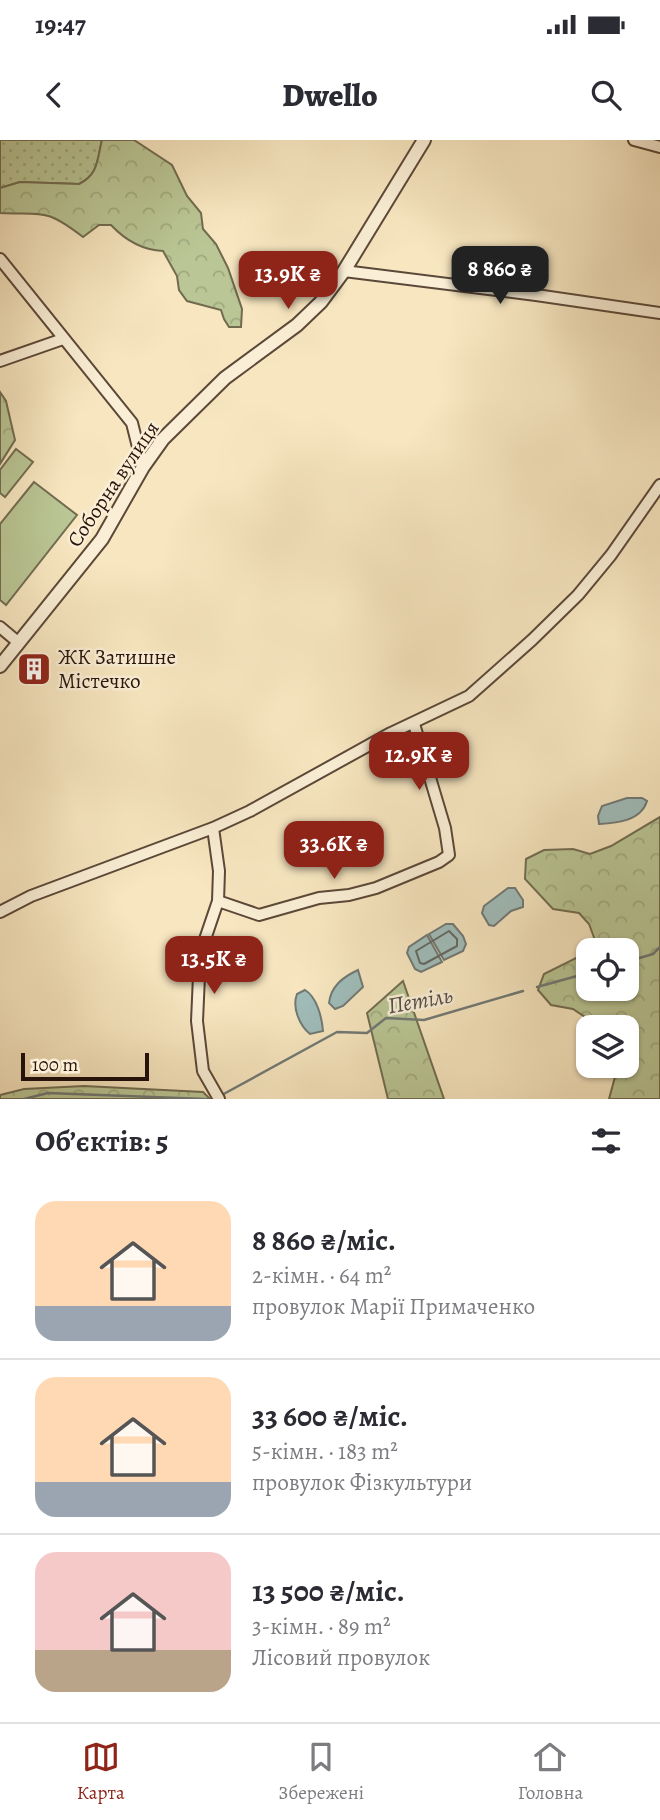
<!DOCTYPE html>
<html lang="uk">
<meta charset="utf-8">
<style>
:root{--surface:#fff;--page:#f2f2f3;--text:#2b2b33;--muted:#7c7c81;--line:#e1e1e2;--accent:#8f2418}
body{margin:0;font-family:Alegreya,serif;background:var(--page);color:var(--text);height:100vh;display:flex;flex-direction:column;font-size:26px;white-space:nowrap}
*{box-sizing:border-box;margin:0}
p{font-size:23px;color:var(--muted)}
.icon{flex:none;width:38px;height:38px;fill:none;stroke:currentColor;stroke-width:2;stroke-linecap:round;stroke-linejoin:round}
.map{position:relative;height:959px;overflow:hidden}
.side{display:flex;flex-direction:column;background:var(--surface);flex:1}
.side>*{flex:none}
.buttons{position:absolute;left:576px;top:798px;display:grid;gap:14px}
.buttons a{display:grid;place-items:center;width:63px;height:63px;border-radius:14px;background:var(--surface);box-shadow:0 2px 5px #0004;font-size:35px}
.scale{position:absolute;left:21px;bottom:18px;width:128px;box-sizing:border-box;padding-left:7px;border:4px solid #28130b;border-top:0;font-size:19px;line-height:24px;white-space:nowrap;color:#28130b;-webkit-text-stroke:5px #faefd6;paint-order:stroke}
.price{position:absolute;translate:-50% -60px;padding:0 16px;border-radius:14px;background:var(--accent);color:#fff;font-size:23px;line-height:46px;filter:drop-shadow(0 2px 4px #0008)}
.price::after{content:'';position:absolute;left:50%;top:42px;width:21px;height:16px;margin-left:-10px;background:inherit;clip-path:polygon(0 0,100% 0,50% 100%)}
.price.active{background:#222;color:#fff}
ul{padding:0;list-style:none}
li{display:flex;align-items:center;gap:21px;height:175px;padding:0 35px}
li+li{border-top:2px solid var(--line)}
li span{display:grid;place-items:center;flex:none;width:196px;height:140px;border-radius:21px;color:#555}
li>.icon{margin-inline-start:auto}
span .icon{width:84px;height:84px;fill:#fffc;stroke-width:1}
li b{font-size:30px}
h2{display:flex;justify-content:space-between;align-items:center;height:84px;padding:0 35px;font-size:30px}
.status{display:flex;justify-content:space-between;align-items:center;height:49px;padding:0 35px;background:var(--surface);direction:ltr}
.status svg{height:19px;fill:currentColor}
header{display:flex;justify-content:space-between;align-items:center;height:91px;padding:0 35px;background:var(--surface);font-size:32px;font-weight:800}
.dock{display:flex;justify-content:space-around;align-items:center;height:98px;border-top:2px solid var(--line);background:var(--surface);font-size:19px;color:var(--muted)}
.dock a{display:grid;justify-items:center;gap:4px}
.dock .active{color:var(--accent)}
.map>svg:first-child{display:block}
</style>
<div class="status"><b>19:47</b><svg viewBox="0 0 49 12"><path d="M0 12V9h3v3zM5 12V6h3v6zM10 12V3h3v9zM15 12V0h3v12zM26 1h20v11H26zM47 4h2v5h-2z"/></svg></div>
<header><svg class="icon" aria-label="back" viewBox="0 0 24 24"><path d="M15 5l-7 7 7 7"/></svg>Dwello<svg class="icon" aria-label="search" viewBox="0 0 24 24"><circle cx="10" cy="10" r="6"/><path d="M15 15l6 6"/></svg></header>
<div class="map">
<svg width="660" height="959" viewBox="0 0 660 959">
<defs>
<pattern id="grass-dots" width="8" height="8" patternUnits="userSpaceOnUse" patternTransform="scale(1.75)"><rect width="8" height="8" fill="#bac695"/><path d="M2 2h.1M6 6h.1" fill="none" stroke="#a0a97f" stroke-width="1.8" stroke-linecap="round"/></pattern>
<pattern id="forest-crowns" width="20" height="18" patternUnits="userSpaceOnUse" patternTransform="scale(1.75)"><rect width="20" height="18" fill="#bac695"/><path d="M2 6a3 3 0 1 1 6 0M12 15a3 3 0 1 1 6 0" fill="none" stroke="#a0a97f"/></pattern>
</defs>
<rect width="100%" height="100%" fill="#f7e6c0"/>
<filter id="stains"><feTurbulence type="fractalNoise" baseFrequency=".00286" numOctaves="4"/><feColorMatrix values="0 0 0 0 .2 0 0 0 0 .09 0 0 0 0 .02 0 0 0 .5 -.17"/></filter>
<radialGradient id="worn" r=".72"><stop offset=".6" stop-color="#630" stop-opacity="0"/><stop offset="1" stop-color="#630" stop-opacity=".3"/></radialGradient>
<path fill="url(#grass-dots)" stroke="#716c50" stroke-width="2" d="M0,0h102c-5,20 -3,34 -23,44l-59,-2 -20,6z"/>
<path fill="url(#forest-crowns)" stroke="#716c50" stroke-width="2" d="M102,0h32l38,25 15,31 14,17 2,16 13,15 12,24 14,41 -1,18h-12l-5,-8 -3,-9 -34,-9 -8,-11 -2,-14 -14,-25c-21,-1 -37,-10 -52,-26h-12l-16,12c-38,-29 -38,-22 -83,-24v-25l20,-6 59,2c20,-10 18,-25 23,-44z
M0,252l6,9 9,39 -15,24z
M660,677v282h-51l9,-33h8l1,-25 3,-5 -3,-3 -1,-6h-26l-27,-18 -22,-4 -13,-15 6,-16 44,-22v37h38v-39h-36l6,-7 -7,-19 -10,-11 -26,-4 -28,-30 1,-20 18,-9 29,-1 17,5 21,-8z
M403,841l41,118h-56l-21,-86z
M84,946l119,6 7,7h-210v-4l24,-6z"/>
<path fill="#bac695" stroke="#716c50" stroke-width="2" d="M16,309l17,13 -28,35 -5,-4v-23z
M34,342l43,33 -71,90 -6,-5v-76z"/>
<path fill="#a0bdbb" stroke="#707975" stroke-width="2" d="M627,658h15l5,3c-6,20 -30,22 -48,23l-1,-8 4,-10z
M508,748h7l8,12v7l-12,4 -17,15 -5,-1 -7,-12 2,-7z
M446,784h7l10,12 3,8 -3,7 -19,9 -15,-26z
M427,795l15,27 -21,10 -6,-3 -8,-16 2,-6z
M358,830l5,17 -20,19 -8,3 -6,-6c2,-17 14,-26 29,-33z
M305,850c12,7 17,28 18,41l-13,3c-11,-9 -18,-27 -13,-40z"/>
<g fill="none" stroke-linecap="round" stroke-linejoin="round">
<path stroke="#646863" stroke-width="2" d="M449,791l8,8v7l-33,18 -4,-1 -4,-12z"/>
<path stroke="#707975" stroke-width="2.5" d="M626,822l27,-8 7,-7
M537,847l51,-14
M220,956l117,-64 30,1 19,-15 38,2 99,-29
M24,959l24,-6 157,6"/>
<g stroke="#5c4838" stroke-width="14">
<path id="minor" d="M634,0l26,7
M0,119l132,164 11,44
M344,131l192,24 124,18
M0,221l63,-22
M0,487l19,16
M213,688l6,43 -1,30 -18,53 -3,67 6,50 16,28
M218,761l41,14 60,-17 30,-3 27,-7 63,-26 10,-7 -4,-27 -31,-104
M0,772l31,-16 182,-68 37,-17 141,-78 78,-37 63,-56 46,-45 33,-40 49,-70"/>
</g>
<g stroke="#5c4838" stroke-width="16">
<path id="tertiary" d="M0,526l102,-127 41,-72 20,-28 62,-61 72,-53 24,-23 23,-31 80,-131"/>
</g>
<use href="#minor" stroke="#faefd6" stroke-width="10"/>
<use href="#tertiary" stroke="#faefd6" stroke-width="12"/>
</g>
<defs>
<g id="building-square" transform="scale(1.75)"><rect x="-9" y="-9" width="18" height="18" rx="4" fill="#8f2418" stroke="#faefd6"/><path d="M-4-6H4V6H1V3H-1V6H-4ZM-2.5-4.3h1.7v1.8h-1.7ZM.8-4.3h1.7v1.8H.8ZM-2.5-1h1.7V.8h-1.7ZM.8-1h1.7V.8H.8Z" fill="#fff"/></g>
</defs>
<g fill-rule="evenodd">
<use href="#building-square" x="34" y="529"/>
</g>
<g text-anchor="middle" stroke-width="5" stroke-linejoin="round" paint-order="stroke">
<g font-size="21" fill="#28130b" stroke="#faefd6">
<text transform="translate(113 344) rotate(-56)" y="7">Соборна вулиця</text>
</g>
<g font-size="21" fill="#28130b" stroke="#faefd6" text-anchor="start">
<text x="58" y="524">ЖК Затишне<tspan x="58" dy="24">Містечко</tspan></text>
</g>
<g font-size="23" font-style="italic" fill="#524e49" stroke="#faefd6">
<text transform="translate(420 860) rotate(-10)" y="8">Петіль</text>
</g>
</g>
<rect width="100%" height="100%" filter="url(#stains)"/>
<rect width="100%" height="100%" fill="url(#worn)"/>
</svg>
<div class="buttons">
<a><svg class="icon" aria-label="locate" viewBox="0 0 24 24"><circle cx="12" cy="12" r="6"/><path d="M12 2v4M12 18v4M2 12h4M18 12h4"/></svg></a>
<a><svg class="icon" aria-label="layers" viewBox="0 0 24 24"><path d="M12 4l9 5-9 5-9-5zM3 14l9 5 9-5"/></svg></a>
</div>
<div class="scale">100 m</div>
<b class="price active" style="left:500px;top:166px">8 860 ₴</b>
<b class="price" style="left:288px;top:171px">13.9K ₴</b>
<b class="price" style="left:419px;top:652px">12.9K ₴</b>
<b class="price" style="left:334px;top:741px">33.6K ₴</b>
<b class="price" style="left:214px;top:856px">13.5K ₴</b>
</div>
<section class="side">
<h2>Об’єктів: 5<svg class="icon" aria-label="filters" viewBox="0 0 24 24"><path d="M4 7h16M4 17h16"/><circle cx="9" cy="7" r="2"/><circle cx="15" cy="17" r="2"/></svg></h2>
<ul>
<li><span style="background:linear-gradient(#ffd9b3 75%,#9aa5b1 0)"><svg class="icon" aria-label="home" viewBox="0 0 24 24"><path d="M3 11l9-7 9 7M6 9v11h12V9"/></svg></span><div><b>8 860 ₴/міс.</b><p>2-кімн. · 64 m²</p><p>провулок Марії Примаченко</p></div></li>
<li><span style="background:linear-gradient(#ffd9b3 75%,#9aa5b1 0)"><svg class="icon" aria-label="home" viewBox="0 0 24 24"><path d="M3 11l9-7 9 7M6 9v11h12V9"/></svg></span><div><b>33 600 ₴/міс.</b><p>5-кімн. · 183 m²</p><p>провулок Фізкультури</p></div></li>
<li><span style="background:linear-gradient(#f6c9c9 70%,#b9a48a 0)"><svg class="icon" aria-label="home" viewBox="0 0 24 24"><path d="M3 11l9-7 9 7M6 9v11h12V9"/></svg></span><div><b>13 500 ₴/міс.</b><p>3-кімн. · 89 m²</p><p>Лісовий провулок</p></div></li>
</ul>
</section>
<nav class="dock">
<a class="active"><svg class="icon" aria-label="map" viewBox="0 0 24 24"><path d="M3 6l6-2 6 2 6-2v14l-6 2-6-2-6 2zM9 4v14M15 6v14"/></svg>Карта</a>
<a><svg class="icon" aria-label="saved" viewBox="0 0 24 24"><path d="M7 4h10v16l-5-4-5 4z"/></svg>Збережені</a>
<a><svg class="icon" aria-label="home" viewBox="0 0 24 24"><path d="M3 11l9-7 9 7M6 9v11h12V9"/></svg>Головна</a>
</nav>
